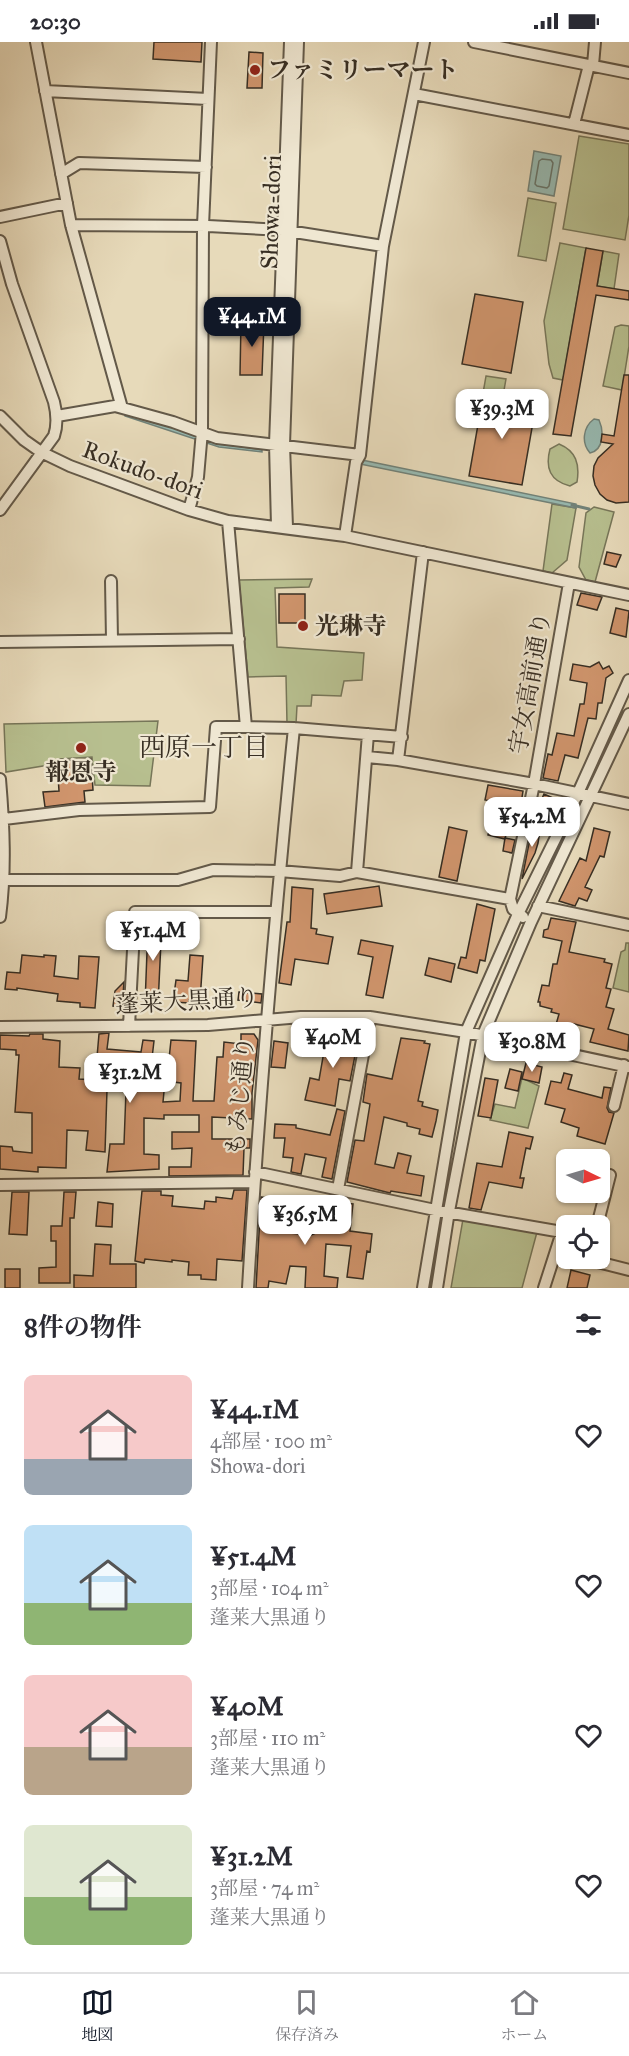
<!DOCTYPE html>
<html lang="ja">
<meta charset="utf-8">
<style>
:root{--surface:#fff;--page:#f2f2f3;--text:#2b2b33;--muted:#7c7c81;--line:#e1e1e2;--accent:#111827}
body{margin:0;font-family:"IM FELL Great Primer","Noto Serif JP",serif;background:var(--page);color:var(--text);height:100vh;display:flex;flex-direction:column;font-size:22px;white-space:nowrap}
*{box-sizing:border-box;margin:0}
p{font-size:20px;color:var(--muted)}
.icon{flex:none;width:33px;height:33px;fill:none;stroke:currentColor;stroke-width:2;stroke-linecap:round;stroke-linejoin:round}
.map{position:relative;height:1246px;overflow:hidden}
.panel{display:flex;flex-direction:column;background:var(--surface);flex:1}
.panel>*{flex:none}
.needle{width:39px;rotate:95deg}
.tools{position:absolute;left:556px;top:1107px;display:grid;gap:12px}
.tools a{display:grid;place-items:center;width:54px;height:54px;border-radius:9px;background:var(--surface);box-shadow:0 2px 4px #0004;font-size:30px}
.price{position:absolute;translate:-50% -51px;padding:0 14px;border-radius:12px;background:#fff;color:#222;font-size:20px;line-height:39px;filter:drop-shadow(0 2px 3px #0008)}
.price::after{content:'';position:absolute;left:50%;top:36px;width:18px;height:14px;margin-left:-9px;background:inherit;clip-path:polygon(0 0,100% 0,50% 100%)}
.price.selected{background:var(--accent);color:#fff}
ul{padding:0;list-style:none}
li{display:flex;align-items:center;gap:18px;height:150px;padding:0 24px}
li span{display:grid;place-items:center;flex:none;width:168px;height:120px;border-radius:9px;color:#555}
li>.icon{margin-inline-start:auto}
span .icon{width:72px;height:72px;fill:#fffc;stroke-width:1}
li b{font-size:26px}
h2{display:flex;justify-content:space-between;align-items:center;height:72px;padding:0 24px;font-size:26px}
.status{display:flex;justify-content:space-between;align-items:center;height:42px;padding:0 30px;background:var(--surface);direction:ltr}
.status svg{height:16px;fill:currentColor}
.dock{display:flex;justify-content:space-around;align-items:center;height:84px;border-top:2px solid var(--line);background:var(--surface);font-size:16px;color:var(--muted)}
.dock a{display:grid;justify-items:center;gap:3px}
.dock .selected{color:var(--accent)}
.map>svg:first-child{display:block}
</style>
<div class="status"><b>20:30</b><svg viewBox="0 0 49 12"><path d="M0 12V9h3v3zM5 12V6h3v6zM10 12V3h3v9zM15 12V0h3v12zM26 1h20v11H26zM47 4h2v5h-2z"/></svg></div>
<div class="map">
<svg width="629" height="1246" viewBox="0 0 629 1246">
<rect width="100%" height="100%" fill="#e7daba"/>
<filter id="stains"><feTurbulence type="fractalNoise" baseFrequency=".00333" numOctaves="4"/><feColorMatrix values="0 0 0 0 .2 0 0 0 0 .09 0 0 0 0 .02 0 0 0 .5 -.17"/></filter>
<radialGradient id="worn" r=".72"><stop offset=".6" stop-color="#630" stop-opacity="0"/><stop offset="1" stop-color="#630" stop-opacity=".3"/></radialGradient>
<path fill="#b7bf8f" stroke="#777659" stroke-width="1.5" d="M579,94l50,8v71l-4,25 -62,-11z
M528,156l28,5 -10,58 -28,-5z
M560,201l26,5 -23,132 -10,-2 -4,-14 -5,-43z
M603,209l16,3 -5,35 -17,-3z
M621,283l8,1v20l-7,44 -19,-4 12,-59z
M486,334l20,3 -3,17 -20,-3z
M559,402c17,7 21,20 18,38l-7,4c-20,-5 -25,-18 -20,-37z
M552,462l24,4 -9,52 -15,13 -9,-2z
M594,465l20,5 -19,70 -9,-2 -7,-13 7,-54z
M312,537l-3,8 -34,1 2,59 87,6 -2,27 -18,1 -3,15 -29,-1 -1,11h-14l-1,18 -9,-1 -1,-47 -38,1 -9,-97z
M158,679l-8,65 -55,-1 -3,-28 -34,2 -9,6 -43,7 -2,-48z
M626,901h3v49l-16,-4 8,-36 4,-2z
M522,1036l17,8 -11,42 -38,-8 5,-16 20,4z
M463,1177l74,13 -15,56h-71z"/>
<path fill="#97bab2" stroke="#718279" stroke-width="1.5" d="M534,109l27,5 -7,40 -26,-5z
M125,370l93,31 44,7v2l-43,-5 -94,-31z
M594,377l5,1c5,11 5,30 -9,33 -9,-10 -7,-26 4,-34z
M362,418l214,44v4l-216,-44z"/>
<g fill="none" stroke-linecap="round" stroke-linejoin="round">
<path stroke="#67746a" stroke-width="1.5" d="M542,117l9,1 2,3 -4,23 -2,2 -10,-2 -2,-2 4,-23z"/>
<path stroke="#718279" stroke-width="3" d="M572,463l17,4"/>
</g>
<path fill="#d0956d" stroke="#372e23" stroke-width="1.5" fill-rule="evenodd" d="M154,0h48l-1,20 -48,-3z
M249,10l14,1 -1,35h-15z
M586,206l17,3 -6,35 32,5v9l-33,-5 -25,141 -18,-2z
M475,252l48,8 -12,71 -49,-9z
M241,280h23l-2,53h-22z
M624,333h5v127l-13,1 -9,-3 -7,-6 -5,-9 -2,-9 1,-10 4,-8 15,-14 -12,-2 1,-8 12,2z
M483,354l53,9 -14,80 -53,-9z
M607,510l14,3 -5,12 -12,-3z
M581,551l21,4 -5,13 -20,-5z
M279,552h26v29h-26z
M616,566l13,3 -3,26 -16,-4z
M599,620l4,7 6,-3 4,7 -7,5 -4,25h-4l-2,16 -8,-1 -10,40 -13,-3 -7,26 -15,-3 5,-24 4,1 5,-22 17,3 6,-32h4l3,-21 -17,-3 3,-16 17,3z
M91,717l2,31 -9,1 1,11 -40,5 -2,-15 16,-1 -2,-30z
M488,743l35,6 -3,19 -8,-2 -7,31 -17,-4 7,-30 -4,-1v-3l-6,-1z
M544,752l16,7 -9,18 -15,-7z
M449,785l18,4 -10,50 -18,-4z
M532,786l8,2 -2,13 -3,10 -13,26z
M594,786l16,4 -6,25 -4,-1 -15,31 7,3 -5,11 -8,-3 -4,8 -16,-5 21,-43 6,3z
M505,796l10,2 -3,13 -9,-2z
M379,844l3,20 -55,8 -3,-20z
M292,845l21,2 -2,39 6,1 -1,5 17,3 -5,27 -33,-5 -4,26 -12,-2 8,-61h3z
M477,862l18,5 -10,52 -5,-1 -3,13 -19,-5 3,-11 5,1z
M551,876l25,4 -7,30 36,7 -1,3 8,2 -6,24 5,1 -5,18 8,2 -6,20 21,6 -1,16 -38,-9 4,-13 -20,-5 -4,15 -17,-4 6,-21 -8,-2 1,-3 -12,-3v-4h-2l4,-17 7,1 4,-22h4l5,-23 -19,-4 1,-7 4,-1z
M151,878h11l-4,85 -13,-1 3,-78h3z
M361,898l32,6 -10,52 -17,-3 7,-38 -15,-3z
M22,913l22,2v-2l12,1 -2,20 24,3 1,-23 20,1 -4,51 -15,-1v-4l-23,-2 1,-7 -41,-6v2l-12,-1 2,-17 13,1z
M190,913l13,1 -3,45 -11,-1v3l-16,-1 3,-22 12,1z
M429,916l26,6 -4,18 -26,-7z
M124,940l-2,25 -9,-1 2,-15z
M239,950l23,2 -1,9 -23,-3z
M109,991l-2,16 34,3 2,-12 11,1 -2,17 17,1 2,-19 25,1 -3,60h21l3,-44h6l1,-15 17,2v-10h13l4,6 -6,53v26l-40,-2v22h38v9h-6l-1,27 -74,1v-9h22l1,-19 -20,1v-17h27v-17h-35v4l-20,-1v36l15,1v14l-52,3 3,-28h14l2,-53 -19,-1 -2,62 -19,-2 2,-19 -21,-1 -1,38 -28,-1v5l-38,-3v-23l12,1 1,4 19,2v-40l-17,-1 4,-57h-3v-5l-16,-1v-14l29,1 1,-2h13v5l17,2 -1,26 21,1 -1,11 16,1 4,-46zM165,1039l16,2 -1,18 -17,1z
M348,991l11,2 -9,46 -11,-2 -4,27 -30,-6 5,-22 9,2 8,-46 20,3z
M401,996l24,3 -1,2 6,1 -12,57 5,1 -1,4 16,4 -2,11 -4,16 -13,-3 1,-5 -13,-3v-3l-23,-6 -9,47 19,4 4,-15 13,3 -4,17 17,3 -3,20 -30,-5 -1,2 -43,-11 8,-42 9,1 6,-37 -7,-2 4,-28 25,5z
M274,999l14,2 -3,25 -14,-1z
M526,1021l16,4 -3,16 -17,-4z
M510,1027l12,3 -4,19 -13,-3z
M564,1031l8,2 -4,14 34,9 2,-11 7,1 -4,20 2,4 5,1 -9,31 -28,-8 2,-8 -18,-6 4,-13 -20,-5 6,-23 10,2z
M485,1036l13,2 -7,38 -13,-2z
M337,1067l8,2 -13,68 -10,-2 4,-19 -21,-4 -4,20 -10,-2 2,-14 -10,-1 2,-19h-11l1,-14 21,1v3l34,7z
M509,1090l24,5 -3,12 -4,-1 -6,30h4l-2,10 -33,-6 -8,28 -12,-2 8,-45 25,4z
M234,1148h13l-5,71 -25,-2 -1,21 -15,-1v-4h-13l1,-13 -17,-2v2l-27,-3 -1,4 -9,-2 7,-70h19v4l12,1 -1,10 32,3 1,-8 11,1v-5l16,2z
M12,1150h17l-2,43 -18,-1z
M64,1150h12l-2,26h-4v65h-31v-15l17,-1v-26h-5v-15h11z
M261,1155l31,4 -2,32 21,2 3,-1 1,-13 19,1 1,-11 8,1 1,-9 9,1 -3,27 22,3 -2,18 -3,-1 -4,28 -16,-2 4,-31 -25,-2 -2,32 14,2 -1,10h-32l1,-21 -16,-1 -4,18 -17,-3 -1,7h-12z
M98,1160l15,2 -1,23 -16,-1z
M95,1202l16,1 -1,19h26v24h-62v-13l19,1z
M5,1227h15v19h-15z
M571,1228l19,5 -3,13h-20z"/>
<g fill="none" stroke-linecap="round" stroke-linejoin="round">
<g stroke="#635949" stroke-width="14">
<path id="minor" d="M36,0l35,183 51,183
M474,0l155,31
M593,23l2,-23
M45,49l163,8
M414,52l215,41
M574,82l15,-59
M61,132l18,-11 127,4
M0,175l67,-14
M71,183l137,1 74,4 101,16
M0,199l12,43 42,118c3,12 4,22 0,34l-54,74
M0,374l24,24 17,12 29,14 119,44 39,11 117,15 284,59
M57,374l58,-10 58,16 44,16 143,17 23,-209 41,-204
M189,468l9,-33 4,-46 1,-205 8,-184
M228,479l18,206 48,1 108,9
M277,484l-2,-82 15,-402
M287,485l-3,-82 14,-403
M345,494l11,-74 4,-7
M423,510l-25,208 136,24 95,20
M111,539l1,59
M0,600l239,-3
M367,715l31,3
M0,737c4,47 6,91 0,138
M4,777l75,-9 131,-3 6,-80h30
M357,830l11,-138
M5,838h173l35,-10 66,1 61,5 17,-4 153,27
M538,864l91,19
M523,875l-10,-8 -3,-10 24,-115 35,-201
M129,984l6,-114h141
M0,985l208,-2 93,-8h69l96,15 163,35
M614,1064l10,-41
M255,1130l180,38 127,22 5,7
M0,1143l254,-3
M338,1147l32,-172
M597,1184l13,-51
M582,1216l47,12
M248,1246c11,-187 27,-373 46,-560
M423,1246l43,-256 52,-118 60,-121 51,-113
M437,1246l12,-77 34,-176 48,-113 98,-208
M544,1246l18,-56"/>
</g>
<use href="#minor" stroke="#efe7d2" stroke-width="10"/>
</g>
<g fill="#8f2418" stroke="#efe7d2" stroke-width="2">
<circle cx="255" cy="28" r="6"/>
<circle cx="303" cy="584" r="6"/>
<circle cx="81" cy="706" r="6"/>
</g>
<g text-anchor="middle" stroke-width="4.5" stroke-linejoin="round" paint-order="stroke">
<g font-size="24" font-weight="bold" fill="#372e23" stroke="#efe7d2" text-anchor="start">
<text x="267" y="36">ファミリーマート</text>
<text x="315" y="592">光琳寺</text>
<text x="81" y="738" text-anchor="middle">報恩寺</text>
</g>
<g font-size="24" fill="#372e23" stroke="#efe7d2">
<text transform="translate(271 170) rotate(-88)" y="8">Showa-dori</text>
<text transform="translate(143 428) rotate(20)" y="8">Rokudo-dori</text>
<text transform="translate(530 641) rotate(-80)" y="8">宇女高前通り</text>
<text transform="translate(187 959) rotate(-3)" y="8">蓬莱大黒通り</text>
<text transform="translate(240 1054) rotate(-85)" y="8">もみじ通り</text>
</g>
<g font-size="26" fill="#372e23" stroke="#efe7d2">
<text x="204" y="714">西原一丁目</text>
</g>
</g>
<rect width="100%" height="100%" filter="url(#stains)"/>
<rect width="100%" height="100%" fill="url(#worn)"/>
</svg>
<div class="tools">
<a><svg class="needle" viewBox="-14 -14 28 28"><path d="M0-13l5 13h-10z" fill="#e53935"/><path d="M0 13l5-13h-10z" fill="#7c7c81"/></svg></a>
<a><svg class="icon" aria-label="locate" viewBox="0 0 24 24"><circle cx="12" cy="12" r="6"/><path d="M12 2v4M12 18v4M2 12h4M18 12h4"/></svg></a>
</div>
<b class="price selected" style="left:252px;top:306px">¥44.1M</b>
<b class="price" style="left:502px;top:398px">¥39.3M</b>
<b class="price" style="left:532px;top:806px">¥54.2M</b>
<b class="price" style="left:153px;top:920px">¥51.4M</b>
<b class="price" style="left:333px;top:1027px">¥40M</b>
<b class="price" style="left:532px;top:1031px">¥30.8M</b>
<b class="price" style="left:130px;top:1062px">¥31.2M</b>
<b class="price" style="left:305px;top:1204px">¥36.5M</b>
</div>
<section class="panel">
<h2>8件の物件<svg class="icon" aria-label="filters" viewBox="0 0 24 24"><path d="M4 7h16M4 17h16"/><circle cx="9" cy="7" r="2"/><circle cx="15" cy="17" r="2"/></svg></h2>
<ul>
<li><span style="background:linear-gradient(#f6c9c9 70%,#9aa5b1 0)"><svg class="icon" aria-label="home" viewBox="0 0 24 24"><path d="M3 11l9-7 9 7M6 9v11h12V9"/></svg></span><div><b>¥44.1M</b><p>4部屋 · 100 m²</p><p>Showa-dori</p></div><svg class="icon" aria-label="heart" viewBox="0 0 24 24"><path d="M12 20l-8-8c-3-5 5-10 8-4 3-6 11-1 8 4z"/></svg></li>
<li><span style="background:linear-gradient(#bfe0f5 65%,#8fb573 0)"><svg class="icon" aria-label="home" viewBox="0 0 24 24"><path d="M3 11l9-7 9 7M6 9v11h12V9"/></svg></span><div><b>¥51.4M</b><p>3部屋 · 104 m²</p><p>蓬莱大黒通り</p></div><svg class="icon" aria-label="heart" viewBox="0 0 24 24"><path d="M12 20l-8-8c-3-5 5-10 8-4 3-6 11-1 8 4z"/></svg></li>
<li><span style="background:linear-gradient(#f6c9c9 60%,#b9a48a 0)"><svg class="icon" aria-label="home" viewBox="0 0 24 24"><path d="M3 11l9-7 9 7M6 9v11h12V9"/></svg></span><div><b>¥40M</b><p>3部屋 · 110 m²</p><p>蓬莱大黒通り</p></div><svg class="icon" aria-label="heart" viewBox="0 0 24 24"><path d="M12 20l-8-8c-3-5 5-10 8-4 3-6 11-1 8 4z"/></svg></li>
<li><span style="background:linear-gradient(#dfe7d0 60%,#8fb573 0)"><svg class="icon" aria-label="home" viewBox="0 0 24 24"><path d="M3 11l9-7 9 7M6 9v11h12V9"/></svg></span><div><b>¥31.2M</b><p>3部屋 · 74 m²</p><p>蓬莱大黒通り</p></div><svg class="icon" aria-label="heart" viewBox="0 0 24 24"><path d="M12 20l-8-8c-3-5 5-10 8-4 3-6 11-1 8 4z"/></svg></li>
</ul>
</section>
<nav class="dock">
<a class="selected"><svg class="icon" aria-label="map" viewBox="0 0 24 24"><path d="M3 6l6-2 6 2 6-2v14l-6 2-6-2-6 2zM9 4v14M15 6v14"/></svg>地図</a>
<a><svg class="icon" aria-label="saved" viewBox="0 0 24 24"><path d="M7 4h10v16l-5-4-5 4z"/></svg>保存済み</a>
<a><svg class="icon" aria-label="home" viewBox="0 0 24 24"><path d="M3 11l9-7 9 7M6 9v11h12V9"/></svg>ホーム</a>
</nav>
